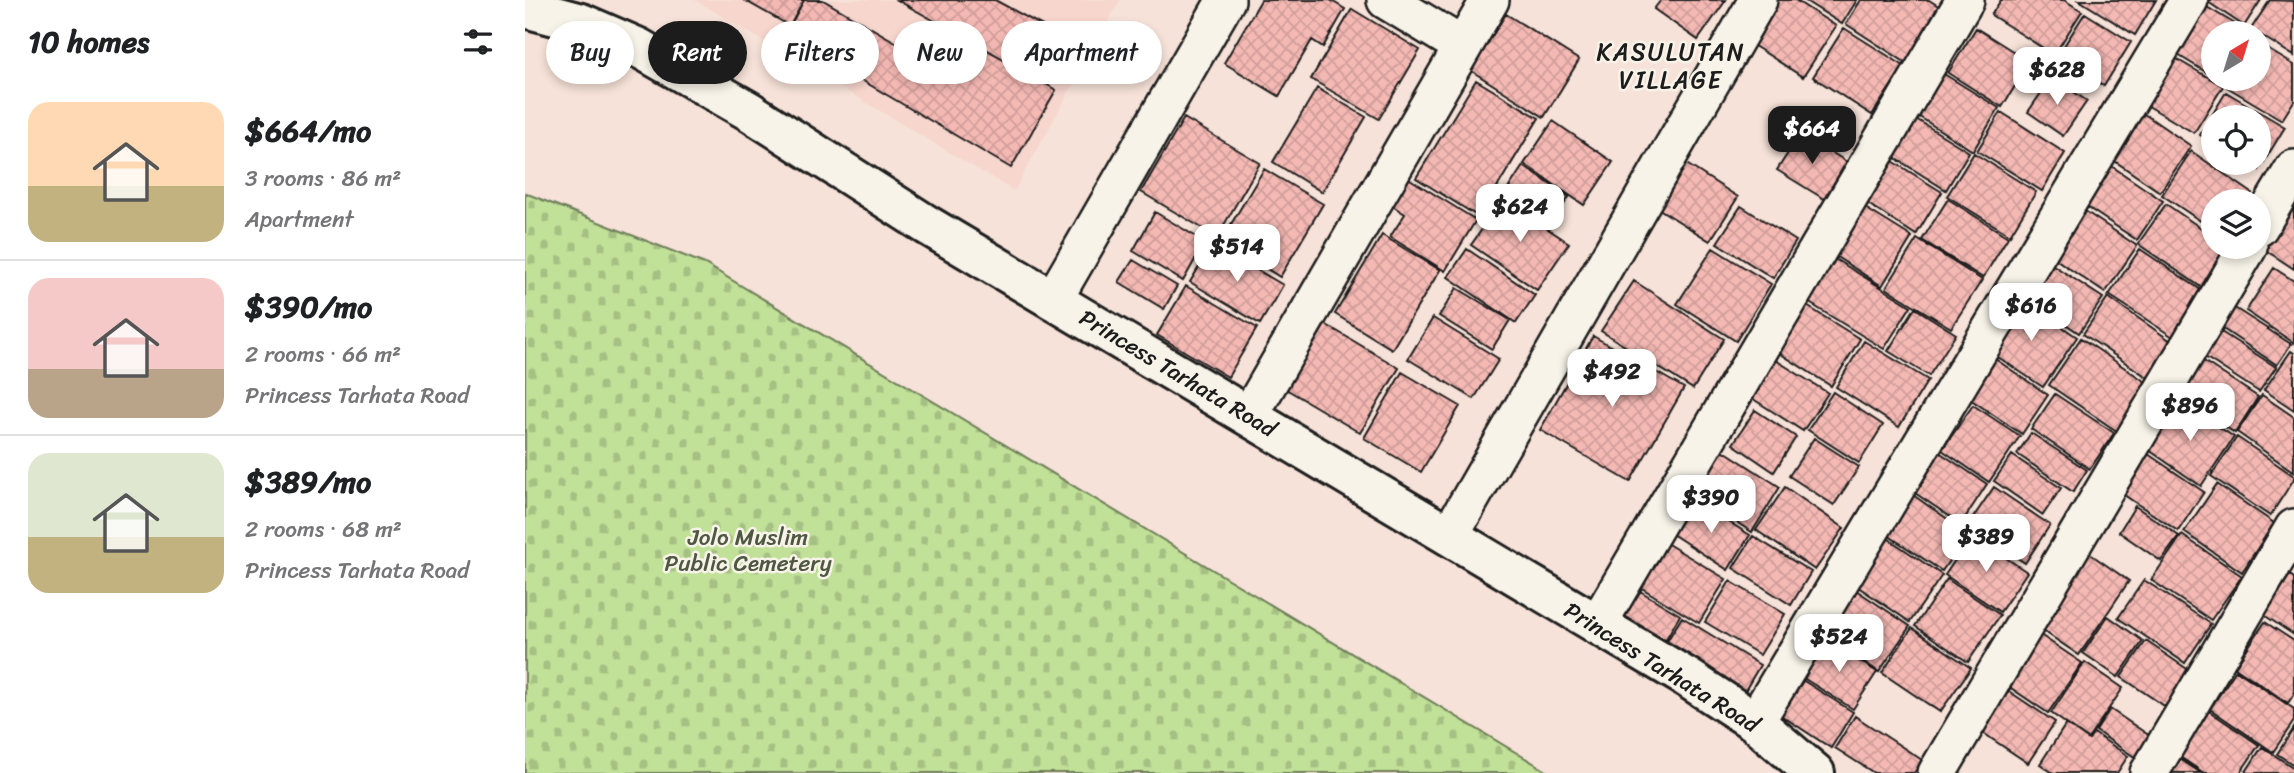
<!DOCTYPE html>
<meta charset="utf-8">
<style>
:root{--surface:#fff;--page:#f2f2f2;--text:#202124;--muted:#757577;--line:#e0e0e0;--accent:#1c1c1c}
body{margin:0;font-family:Sriracha,sans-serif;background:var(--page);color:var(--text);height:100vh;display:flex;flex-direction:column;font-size:26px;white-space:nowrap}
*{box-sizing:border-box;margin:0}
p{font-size:23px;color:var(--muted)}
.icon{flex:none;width:38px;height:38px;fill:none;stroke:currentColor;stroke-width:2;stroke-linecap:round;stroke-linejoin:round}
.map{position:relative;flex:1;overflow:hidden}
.side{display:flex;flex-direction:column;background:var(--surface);width:525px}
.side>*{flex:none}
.banner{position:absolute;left:21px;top:21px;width:665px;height:63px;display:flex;gap:14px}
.needle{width:46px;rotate:38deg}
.tools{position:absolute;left:1676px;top:21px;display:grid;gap:14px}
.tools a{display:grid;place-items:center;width:70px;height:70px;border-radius:50%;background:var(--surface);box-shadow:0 4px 10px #0003;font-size:35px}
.price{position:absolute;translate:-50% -60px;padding:0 16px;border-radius:14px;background:#fff;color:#222;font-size:23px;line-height:46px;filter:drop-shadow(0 2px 4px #0008)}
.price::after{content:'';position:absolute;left:50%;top:42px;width:21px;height:16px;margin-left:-10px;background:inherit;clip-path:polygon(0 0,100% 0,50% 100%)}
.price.current{background:var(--accent);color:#fff}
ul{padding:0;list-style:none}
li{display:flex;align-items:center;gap:21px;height:175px;padding:0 28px}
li+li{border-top:2px solid var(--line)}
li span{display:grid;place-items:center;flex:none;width:196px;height:140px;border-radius:21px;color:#555}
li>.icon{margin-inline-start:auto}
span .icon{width:84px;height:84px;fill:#fffc;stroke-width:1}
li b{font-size:30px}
h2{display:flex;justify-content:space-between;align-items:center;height:84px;padding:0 28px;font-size:30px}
.tag{padding:0 24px;border-radius:32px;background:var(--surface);box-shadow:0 4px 10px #0003;font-size:24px;line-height:63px}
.tag.current{background:var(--accent);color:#fff}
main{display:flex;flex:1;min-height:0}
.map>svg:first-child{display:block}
</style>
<main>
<section class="side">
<h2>10 homes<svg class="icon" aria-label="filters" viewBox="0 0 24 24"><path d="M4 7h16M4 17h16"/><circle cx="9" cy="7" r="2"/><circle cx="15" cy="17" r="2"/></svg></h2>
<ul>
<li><span style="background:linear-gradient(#ffd9b3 60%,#c2b280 0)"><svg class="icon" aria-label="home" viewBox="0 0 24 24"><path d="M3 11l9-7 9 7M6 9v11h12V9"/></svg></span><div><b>$664/mo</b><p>3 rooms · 86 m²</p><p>Apartment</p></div></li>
<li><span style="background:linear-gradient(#f6c9c9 65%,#b9a48a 0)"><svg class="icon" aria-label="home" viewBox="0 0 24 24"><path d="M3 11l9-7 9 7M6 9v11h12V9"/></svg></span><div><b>$390/mo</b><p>2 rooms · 66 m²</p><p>Princess Tarhata Road</p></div></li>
<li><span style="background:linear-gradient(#dfe7d0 60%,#c2b280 0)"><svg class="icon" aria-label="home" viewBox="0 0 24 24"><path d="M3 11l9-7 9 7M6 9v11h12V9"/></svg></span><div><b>$389/mo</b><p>2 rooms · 68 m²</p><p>Princess Tarhata Road</p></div></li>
</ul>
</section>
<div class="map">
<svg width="1769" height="773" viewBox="0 0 1769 773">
<defs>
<pattern id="cemetery-stones" width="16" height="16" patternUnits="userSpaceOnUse" patternTransform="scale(1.75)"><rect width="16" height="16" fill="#c1e098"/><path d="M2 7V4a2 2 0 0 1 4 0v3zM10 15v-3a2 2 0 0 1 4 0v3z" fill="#a5c082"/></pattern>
<pattern id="building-cross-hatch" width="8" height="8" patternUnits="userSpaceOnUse" patternTransform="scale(1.75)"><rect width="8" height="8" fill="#f5b9b4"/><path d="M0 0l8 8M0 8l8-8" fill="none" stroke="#d19e9a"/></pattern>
</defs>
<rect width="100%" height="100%" fill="#f6e2d8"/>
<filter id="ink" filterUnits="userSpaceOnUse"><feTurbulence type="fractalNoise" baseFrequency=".0143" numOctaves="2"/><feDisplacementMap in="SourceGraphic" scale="14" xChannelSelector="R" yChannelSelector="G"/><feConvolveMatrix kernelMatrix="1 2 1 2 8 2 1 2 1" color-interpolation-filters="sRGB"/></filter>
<g filter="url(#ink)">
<path fill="#f6d6cd" d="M170,0h425l-106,191z"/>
<path fill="url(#cemetery-stones)" stroke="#6e7e5a" stroke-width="2" d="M0,193l180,71 845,509h-1025z"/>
<path fill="url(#building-cross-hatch)" stroke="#1c1c1c" stroke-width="2" d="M219,0h60l-14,26z
M279,0h19l138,80 20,-34 75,44 -45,78 -226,-133z
M372,0h98l53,29 -23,42z
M736,0h69l15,9 -22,38 -11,-7 -33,56 -55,-33z
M1136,0h65l-28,40 -44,-31z
M1246,0h24l41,26 -33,51 -58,-37z
M1279,0h53l-15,24z
M1336,0h68l14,9 -35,55 -62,-40z
M1476,0h63l18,11 -28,44 -63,-40z
M1554,0h77l-21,35z
M1680,0h56l-17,26z
M1745,0l24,1v55l-43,-27z
M1672,1l53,32h-36v44l-46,-28z
M827,9l68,41 -41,69 -68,-40z
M1560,13l46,29 -27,44 -47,-29z
M981,14l73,46 -35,57 -74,-47z
M1319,28l60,38 -32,49 -59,-38z
M1451,28l54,34 -28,45 -54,-34z
M1734,44l35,21v36l-12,19 -55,-33 5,-8h27z
M1641,53l57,33 -29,47 -56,-33z
M1419,74l55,34 -26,43 -55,-35z
M1527,77l35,24 -24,35 -35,-24z
M951,80l63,38 -60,99 -63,-39z
M792,88l49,29 -44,75 -49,-30z
M1701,92l59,35 -26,43 -13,-7h13v-46h-45v26l-14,-8z
M1609,107l57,39 -31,46 -57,-39z
M1476,112l64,41 -23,38 -65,-40z
M659,118l76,45 -43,74 -76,-45z
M1391,119l53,33 -23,38 -54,-34z
M1028,121l60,41 -29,43 -60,-41z
M1276,133l46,29 -23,37 -47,-29z
M1666,151l61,42 -5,8h-33v29l-52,-35z
M1449,153l62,39 -26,43 -63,-39z
M1366,160l51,32 -26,43 -51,-33z
M1160,163l53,34 -28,44 -54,-34z
M1585,165l53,36 -26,39 -53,-35z
M998,166l46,31 -20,29 -45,-31z
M739,169l59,35 -43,73 -59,-36z
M880,176l71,44 -31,51 -55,-34 15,-23 -17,-11z
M1769,196v73l-35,-23z
M978,199l66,44 -32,47 -66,-45z
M1423,199l60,38 -25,41 -61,-38z
M1641,204l48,33v10h14l-27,40 -63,-43z
M1216,206l55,35 -23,37 -56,-35z
M1337,206l50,31 -30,49 -50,-32z
M1560,211l52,35 -32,47 -51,-35z
M630,212l50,30 -22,39 -50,-30z
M857,235l58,35 -48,79 -57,-35z
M1392,239l65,41 -31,48 -65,-40z
M688,244l70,41 -23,39 -70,-42z
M1188,248l58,36 -35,57 -59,-37z
M942,249l68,46 -19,28 -68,-46z
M1615,249l64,43 -31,45 -64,-42z
M1305,256l81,50 -27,43 -81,-50z
M1519,259l59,39 -24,35 -59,-40z
M608,260l44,26 -13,23 -45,-27z
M1749,268l20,13v62l-48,-32z
M1109,281l90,58 -31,50 -92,-58z
M661,286l71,42 -29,49 -71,-42z
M932,288l53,32 -18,29 -53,-33z
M1583,297l63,44 -24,36 -64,-43z
M1495,298l57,39 -34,50 -57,-38z
M1277,303l58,36 -29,47 -58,-37z
M1705,305l61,39 -14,21 -60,-40z
M1390,308l41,26 -27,42 -41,-25z
M908,318l66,41 -25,40 -66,-40z
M800,324l74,44 -39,65 -74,-44z
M1693,330l58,37 -17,25 -57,-37z
M1068,336l91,52 -54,94 -90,-52z
M1556,338l69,47 -32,47 -69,-47z
M1339,341l64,39 -29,47 -63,-40z
M1766,351l3,2v57l-30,-20z
M1460,352l63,43 -26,39 -64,-43z
M1249,359l54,34 -25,38 -53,-34z
M1677,360l56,37 -23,36 -57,-37z
M877,372l58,34 -39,66 -57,-34z
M1308,392l50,33 -24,38 -51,-33z
M1530,394l59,39 -24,36 -59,-40z
M1737,395l32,22v55l-57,-40z
M1653,400l56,37 -33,49 -55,-38z
M1448,405l47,31 -31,46 -47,-32z
M1230,410l41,27 -22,35 -41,-28z
M1506,433l56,37 -14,22 -56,-38z
M1712,437l57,39v3l-24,37 -59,-40z
M1289,438l45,29 -25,38 -45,-29z
M1193,447l62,40 -28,45 -62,-40z
M1408,448l54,36 -26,40 -55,-37z
M1623,454l56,38 -26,39 -57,-38z
M1487,455l49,33 -18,27 -49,-34z
M1692,484l57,39 -32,49 -58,-40z
M1260,487l59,41 -29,42 -59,-40z
M1469,487l56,38 -25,38 -57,-38z
M1382,491l61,42 -26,38 -62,-41z
M1168,500l57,35 -22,35 -56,-36z
M1610,506l44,30 -18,25 -42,-29z
M1352,531l65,44 -32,47 -65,-44z
M1447,535l55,37 -27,40 -55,-37z
M1657,535l60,41 -31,44 -60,-40z
M1228,536l58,36 -20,33 -58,-37z
M1141,543l60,36 -27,44 -59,-36z
M1561,551l43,30 -50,74 -43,-29z
M1765,575l4,3v57l-30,-20z
M1422,579l53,36 -32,47 -53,-36z
M1619,580l67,44 -26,39 -67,-45z
M1205,581l55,33 -25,41 -55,-33z
M1328,588l57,38 -31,46 -57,-39z
M1115,591l40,24 -17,29 -40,-24z
M1583,616l35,25 -25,36 -35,-24z
M1157,617l78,48 -17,29 -79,-48z
M1740,622l29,19v53l-6,9 -53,-36z
M1387,628l59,40 -31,44 -58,-39z
M1508,630l49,33 -34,50 -49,-33z
M1299,639l53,33 -24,37 -53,-33z
M1621,641l50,34 -24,36 -51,-34z
M1560,662l38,26 -35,51 -37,-26z
M1711,670l58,39v12l-21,31 -63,-43z
M1274,678l54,34 -22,36 -55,-36z
M1479,688l51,34 -27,41 -51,-34z
M1585,709l40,27 -14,22 -40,-27z
M1684,711l50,34 -19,28h-36l-24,-16z
M1330,716l67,44 -8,13h-40l-39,-25z
M1541,724l23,16 5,-7 34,23 -11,17h-64l-13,-9z
M1769,728v37l-17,-11z
M1737,747l32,21v5h-49z
M1653,758l23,15h-32z"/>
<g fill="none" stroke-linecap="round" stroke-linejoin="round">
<g stroke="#1c1c1c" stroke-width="42">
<path id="minor" d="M861,0l76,46
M1734,227l35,-58
M529,298l172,-298
M724,416l241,-416
M924,536l309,-536
M1072,625l368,-625
M1230,722l434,-722
M1412,773l311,-526
M1624,773l145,-245"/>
</g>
<g stroke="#1c1c1c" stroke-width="44">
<path id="major" d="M0,8l56,15 58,25 110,63 178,114 759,452 69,45 60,51"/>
</g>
<use href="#minor" stroke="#f7f3e8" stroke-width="37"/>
<use href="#major" stroke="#f7f3e8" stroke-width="38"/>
</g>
</g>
<g text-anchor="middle" stroke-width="5" stroke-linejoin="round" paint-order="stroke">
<g font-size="23" fill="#1c1c1c" stroke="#f7f3e8">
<text transform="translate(653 373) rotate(31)" y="8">Princess Tarhata Road</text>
<text transform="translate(1137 667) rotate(32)" y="8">Princess Tarhata Road</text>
</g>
<g font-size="23" fill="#4e5741" stroke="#f7f3e8">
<text x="223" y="545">Jolo Muslim<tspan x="223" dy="26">Public Cemetery</tspan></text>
</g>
<g font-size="24" letter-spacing="2" fill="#1c1c1c" stroke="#f7f3e8">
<text x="1146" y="60">KASULUTAN<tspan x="1146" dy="28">VILLAGE</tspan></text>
</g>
</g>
</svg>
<div class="tools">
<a><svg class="needle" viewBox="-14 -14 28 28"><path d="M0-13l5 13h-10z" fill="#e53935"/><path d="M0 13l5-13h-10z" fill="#757577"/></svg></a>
<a><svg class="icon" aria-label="locate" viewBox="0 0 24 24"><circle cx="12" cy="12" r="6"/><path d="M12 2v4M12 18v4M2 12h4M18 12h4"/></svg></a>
<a><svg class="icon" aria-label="layers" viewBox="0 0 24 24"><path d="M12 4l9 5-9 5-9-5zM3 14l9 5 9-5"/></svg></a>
</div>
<b class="price" style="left:1532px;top:107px">$628</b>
<b class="price current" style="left:1287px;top:166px">$664</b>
<b class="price" style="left:995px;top:244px">$624</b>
<b class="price" style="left:712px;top:284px">$514</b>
<b class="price" style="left:1506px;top:343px">$616</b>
<b class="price" style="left:1087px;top:409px">$492</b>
<b class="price" style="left:1665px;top:443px">$896</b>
<b class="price" style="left:1186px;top:535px">$390</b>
<b class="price" style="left:1461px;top:574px">$389</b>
<b class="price" style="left:1314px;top:674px">$524</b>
<div class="banner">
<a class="tag">Buy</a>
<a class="tag current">Rent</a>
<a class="tag">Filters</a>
<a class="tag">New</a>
<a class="tag">Apartment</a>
</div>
</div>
</main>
